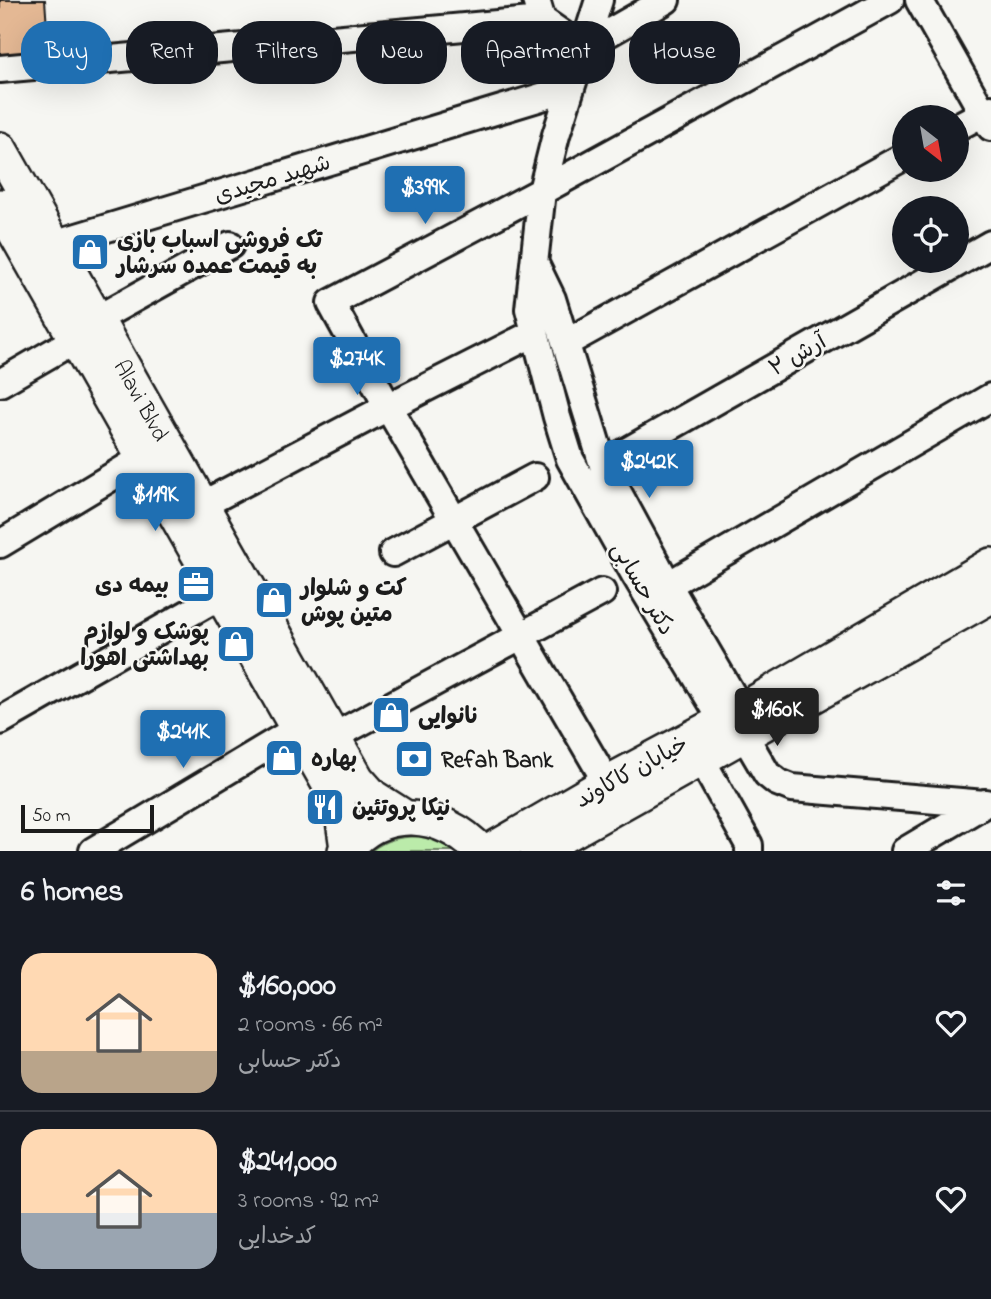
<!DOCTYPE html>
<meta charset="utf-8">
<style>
:root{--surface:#171b24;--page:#20242c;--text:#f1f3f6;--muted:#9ea1a6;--line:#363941;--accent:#1f6fb2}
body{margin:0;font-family:"Indie Flower","Playpen Sans Arabic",sans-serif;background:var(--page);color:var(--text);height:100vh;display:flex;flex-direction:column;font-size:26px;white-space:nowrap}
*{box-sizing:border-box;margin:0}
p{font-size:23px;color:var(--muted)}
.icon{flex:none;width:38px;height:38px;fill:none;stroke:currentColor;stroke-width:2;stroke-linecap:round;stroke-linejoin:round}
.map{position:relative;height:851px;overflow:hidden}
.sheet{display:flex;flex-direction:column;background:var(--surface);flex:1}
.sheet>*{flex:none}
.banner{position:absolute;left:21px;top:21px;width:950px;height:63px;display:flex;gap:14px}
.needle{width:46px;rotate:149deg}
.buttons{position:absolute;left:892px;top:105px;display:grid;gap:14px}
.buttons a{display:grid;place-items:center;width:77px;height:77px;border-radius:50%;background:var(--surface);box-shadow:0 7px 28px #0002;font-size:35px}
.scale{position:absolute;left:21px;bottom:18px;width:133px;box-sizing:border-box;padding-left:7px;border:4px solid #1c1c1c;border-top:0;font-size:19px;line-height:24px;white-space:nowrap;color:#1c1c1c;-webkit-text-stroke:5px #f6f6f2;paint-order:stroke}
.price{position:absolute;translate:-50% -60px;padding:0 16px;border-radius:7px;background:var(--accent);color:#fff;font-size:23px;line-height:46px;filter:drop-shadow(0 2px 4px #0008)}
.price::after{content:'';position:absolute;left:50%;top:42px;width:21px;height:16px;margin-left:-10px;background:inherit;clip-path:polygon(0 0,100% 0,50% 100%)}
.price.current{background:#222;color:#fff}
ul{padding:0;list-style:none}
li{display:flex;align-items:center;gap:21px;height:175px;padding:0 21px}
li+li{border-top:2px solid var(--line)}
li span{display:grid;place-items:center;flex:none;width:196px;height:140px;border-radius:21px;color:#555}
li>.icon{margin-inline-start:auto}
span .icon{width:84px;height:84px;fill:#fffc;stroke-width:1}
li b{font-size:30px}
h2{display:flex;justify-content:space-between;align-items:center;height:84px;padding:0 21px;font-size:30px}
.tag{padding:0 24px;border-radius:28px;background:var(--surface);box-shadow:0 7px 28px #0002;font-size:24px;line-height:63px}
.tag.current{background:var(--accent);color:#fff}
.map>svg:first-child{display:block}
</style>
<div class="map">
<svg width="991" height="851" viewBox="0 0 991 851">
<rect width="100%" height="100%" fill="#f6f6f2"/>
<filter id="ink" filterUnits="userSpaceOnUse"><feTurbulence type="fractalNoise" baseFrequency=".0143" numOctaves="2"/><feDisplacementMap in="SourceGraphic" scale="14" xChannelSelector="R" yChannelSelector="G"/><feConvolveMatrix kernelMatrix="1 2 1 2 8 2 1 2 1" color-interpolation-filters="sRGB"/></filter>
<g filter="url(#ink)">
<path fill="#bbebaa" stroke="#6c8463" stroke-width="2" d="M424,836l22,8 10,7h-85c16,-13 33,-15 53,-15z"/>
<path fill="#e4b894" stroke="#1c1c1c" stroke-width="2" d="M0,0h45l4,56 -49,5z"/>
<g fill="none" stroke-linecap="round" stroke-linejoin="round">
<g stroke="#1c1c1c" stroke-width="32">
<path id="minor" d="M536,0l6,20 40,28 84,-48
M599,0l-43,135 -14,56 -13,118 28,108 13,42 64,114 89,148 14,9
M919,0l72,127
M0,69l542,-49
M957,127l34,-18
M54,244l517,-156
M536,266l16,33 51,166 65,120 73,125 3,25 23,39 10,8 15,6 193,16
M97,319l133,-74
M566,343l339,-187
M0,383l76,-44
M603,465l388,-221
M202,505l186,-98 146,-74
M0,544l143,-86
M393,553l142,-76
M668,585l323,-188
M0,721l221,-126
M333,737l269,-145
M701,759l48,86v6
M607,783l-219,-376 -57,-104 211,-112 348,-191
M93,851l204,-122
M905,851l81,-48"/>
</g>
<g stroke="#1c1c1c" stroke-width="38">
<path id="major" d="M0,149l357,630 16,18 33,21
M0,206l334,587 8,21 5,34
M345,851c36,-47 98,-41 135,0
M490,851l117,-68 116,-62 268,-156
M537,851l454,-255"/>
</g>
<use href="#minor" stroke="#f6f6f2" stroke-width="26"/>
<use href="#major" stroke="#f6f6f2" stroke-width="33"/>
</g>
</g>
<defs>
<g id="shop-square" transform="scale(2.0125)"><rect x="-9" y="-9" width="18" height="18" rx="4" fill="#1f6fb2" stroke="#f6f6f2"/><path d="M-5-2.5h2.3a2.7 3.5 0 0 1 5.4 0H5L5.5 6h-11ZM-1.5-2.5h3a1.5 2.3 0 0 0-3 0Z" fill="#fff"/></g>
<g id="office-square" transform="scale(2.0125)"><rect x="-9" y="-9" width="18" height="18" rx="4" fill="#1f6fb2" stroke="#f6f6f2"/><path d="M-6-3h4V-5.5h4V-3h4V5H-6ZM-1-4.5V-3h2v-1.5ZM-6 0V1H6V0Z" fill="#fff"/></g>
<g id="bank-square" transform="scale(2.0125)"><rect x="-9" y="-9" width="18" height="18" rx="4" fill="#1f6fb2" stroke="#f6f6f2"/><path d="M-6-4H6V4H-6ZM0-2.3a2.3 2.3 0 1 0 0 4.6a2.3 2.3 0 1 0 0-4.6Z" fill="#fff"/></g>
<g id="restaurant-square" transform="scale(2.0125)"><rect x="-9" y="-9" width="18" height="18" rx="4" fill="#1f6fb2" stroke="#f6f6f2"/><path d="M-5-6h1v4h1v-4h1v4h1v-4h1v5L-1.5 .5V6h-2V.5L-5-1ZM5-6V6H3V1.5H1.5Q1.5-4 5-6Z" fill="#fff"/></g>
</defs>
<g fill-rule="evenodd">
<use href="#shop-square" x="90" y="252"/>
<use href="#office-square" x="196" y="584"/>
<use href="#shop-square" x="274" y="600"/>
<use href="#shop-square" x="236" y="644"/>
<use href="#shop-square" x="391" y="715"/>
<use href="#shop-square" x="284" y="758"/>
<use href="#bank-square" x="414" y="759"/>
<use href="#restaurant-square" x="325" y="807"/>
</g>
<g text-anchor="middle" stroke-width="5" stroke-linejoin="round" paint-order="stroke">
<g font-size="23" fill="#1c1c1c" stroke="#f6f6f2">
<text transform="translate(272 178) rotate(-17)" y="8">شهید مجیدی</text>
<text transform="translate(797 354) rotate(-30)" y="8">آرش ۲</text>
<text transform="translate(142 400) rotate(61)" y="8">Alavi Blvd</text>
<text transform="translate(644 588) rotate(60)" y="8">دکتر حسابی</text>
<text transform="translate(631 771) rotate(-29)" y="8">خیابان کاکاوند</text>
</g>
<g font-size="23" font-weight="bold" fill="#1c1c1c" stroke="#f6f6f2" text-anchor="start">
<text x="117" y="247">تک فروشی اسباب بازی<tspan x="117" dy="26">به قیمت عمده سرشار</tspan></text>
<text x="169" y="592" text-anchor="end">بیمه دی</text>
<text x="301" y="595">کت و شلوار<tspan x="301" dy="26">متین پوش</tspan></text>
<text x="209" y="639" text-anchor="end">پوشک و لوازم<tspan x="209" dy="26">بهداشتی اهورا</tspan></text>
<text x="418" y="723">نانوایی</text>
<text x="311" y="766">بهاره</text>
<text x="441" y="767">Refah Bank</text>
<text x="352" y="815">نیکا پروتئین</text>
</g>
</g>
</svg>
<div class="buttons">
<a><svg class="needle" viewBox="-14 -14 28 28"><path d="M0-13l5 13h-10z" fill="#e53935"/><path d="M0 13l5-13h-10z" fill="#9ea1a6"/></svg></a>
<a><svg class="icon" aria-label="locate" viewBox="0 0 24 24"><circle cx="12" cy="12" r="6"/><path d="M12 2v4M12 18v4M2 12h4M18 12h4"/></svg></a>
</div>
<div class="scale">50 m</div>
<b class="price" style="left:425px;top:226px">$399K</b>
<b class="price" style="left:357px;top:397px">$274K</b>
<b class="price" style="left:649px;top:500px">$242K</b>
<b class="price" style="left:155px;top:533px">$119K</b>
<b class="price current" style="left:777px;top:748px">$160K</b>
<b class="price" style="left:183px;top:770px">$241K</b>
<div class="banner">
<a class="tag current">Buy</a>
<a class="tag">Rent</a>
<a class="tag">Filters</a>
<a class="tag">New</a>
<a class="tag">Apartment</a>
<a class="tag">House</a>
</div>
</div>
<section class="sheet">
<h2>6 homes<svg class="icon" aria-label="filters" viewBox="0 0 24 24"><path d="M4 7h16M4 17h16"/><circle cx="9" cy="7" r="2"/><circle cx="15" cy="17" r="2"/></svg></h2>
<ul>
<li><span style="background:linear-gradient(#ffd9b3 70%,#b9a48a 0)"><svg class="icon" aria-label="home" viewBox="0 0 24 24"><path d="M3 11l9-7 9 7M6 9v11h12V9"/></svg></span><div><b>$160,000</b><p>2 rooms · 66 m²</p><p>دکتر حسابی</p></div><svg class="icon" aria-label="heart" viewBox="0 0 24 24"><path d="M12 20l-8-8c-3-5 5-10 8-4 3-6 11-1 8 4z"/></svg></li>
<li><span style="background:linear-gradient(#ffd9b3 60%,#9aa5b1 0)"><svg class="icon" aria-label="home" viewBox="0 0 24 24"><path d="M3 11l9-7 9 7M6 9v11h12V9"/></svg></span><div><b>$241,000</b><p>3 rooms · 92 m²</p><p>کدخدایی</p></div><svg class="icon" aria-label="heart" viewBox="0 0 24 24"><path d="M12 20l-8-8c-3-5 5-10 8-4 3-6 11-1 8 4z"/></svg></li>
</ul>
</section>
